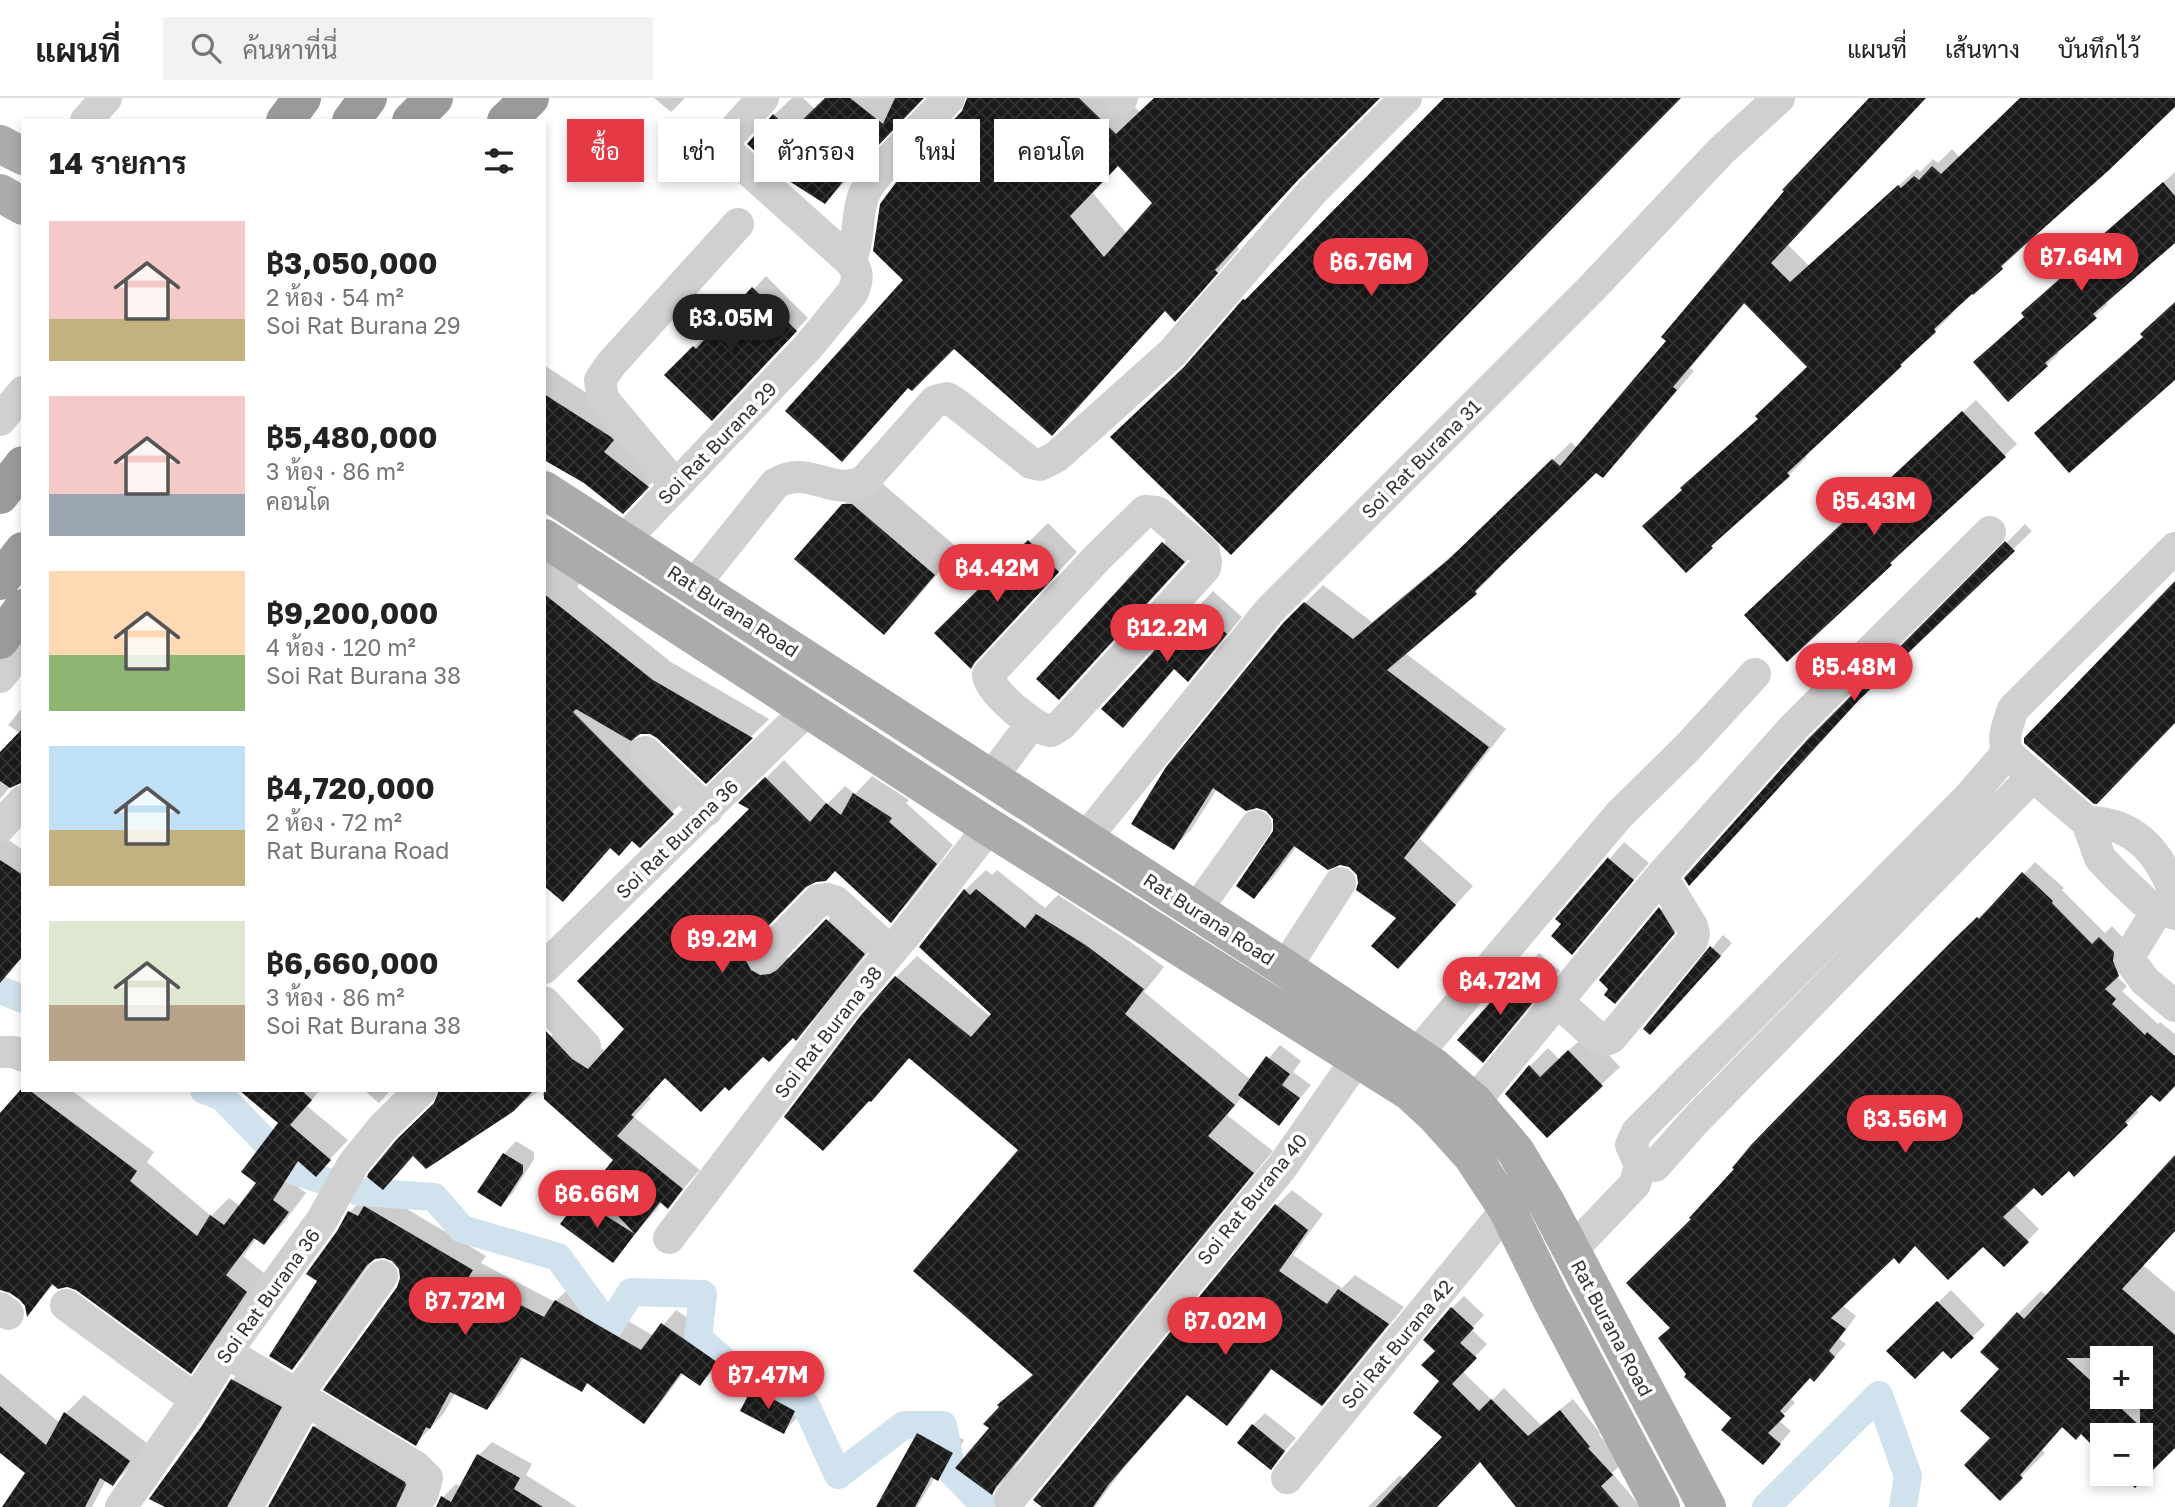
<!DOCTYPE html>
<html lang="th">
<meta charset="utf-8">
<style>
:root{--surface:#fff;--page:#f2f2f2;--text:#222;--muted:#767676;--line:#e0e0e0;--accent:#e63946}
body{margin:0;font-family:"Golos Text",Sarabun,sans-serif;background:var(--page);color:var(--text);height:100vh;display:flex;flex-direction:column;font-size:26px;white-space:nowrap}
*{box-sizing:border-box;margin:0}
p{font-size:23px;color:var(--muted)}
.icon{flex:none;width:38px;height:38px;fill:none;stroke:currentColor;stroke-width:2;stroke-linecap:round;stroke-linejoin:round}
.map{position:relative;flex:1;overflow:hidden}
.drawer{position:absolute;left:21px;top:21px;width:525px;height:973px;display:flex;flex-direction:column;background:var(--surface);border-radius:0px;box-shadow:0 4px 10px #0003}
.drawer>*{flex:none}
.banner{position:absolute;left:567px;top:21px;width:665px;height:63px;display:flex;gap:14px}
.fabs{position:absolute;left:2090px;top:1248px;display:grid;gap:14px}
.fabs a{display:grid;place-items:center;width:63px;height:63px;border-radius:0px;background:var(--surface);box-shadow:0 4px 10px #0003;font-size:35px}
.price{position:absolute;translate:-50% -60px;padding:0 16px;border-radius:24px;background:var(--accent);color:#fff;font-size:23px;line-height:46px;filter:drop-shadow(0 2px 4px #0008)}
.price::after{content:'';position:absolute;left:50%;top:42px;width:21px;height:16px;margin-left:-10px;background:inherit;clip-path:polygon(0 0,100% 0,50% 100%)}
.price.selected{background:#222;color:#fff}
ul{padding:0;list-style:none}
li{display:flex;align-items:center;gap:21px;height:175px;padding:0 28px}
li span{display:grid;place-items:center;flex:none;width:196px;height:140px;border-radius:0px;color:#555}
li>.icon{margin-inline-start:auto}
span .icon{width:84px;height:84px;fill:#fffc;stroke-width:1}
li b{font-size:30px}
h2{display:flex;justify-content:space-between;align-items:center;height:84px;padding:0 28px;font-size:30px}
.pill{padding:0 24px;border-radius:0px;background:var(--surface);box-shadow:0 4px 10px #0003;font-size:24px;line-height:63px}
.pill.selected{background:var(--accent);color:#fff}
header{display:flex;align-items:center;gap:42px;box-sizing:border-box;height:98px;padding:0 35px;background:var(--surface);border-bottom:2px solid var(--line)}
header strong{font-size:33px}
nav{display:flex;gap:38px;margin-inline-start:auto;font-size:24px}
.search{width:490px;height:63px;background:var(--page);display:flex;align-items:center;gap:18px;box-sizing:border-box;padding:0 24px;border-radius:0px;color:var(--muted);font-size:26px}
.map>svg:first-child{display:block}
</style>
<header>
<strong>แผนที่</strong>
<div class="search"><svg class="icon" aria-label="search" viewBox="0 0 24 24"><circle cx="10" cy="10" r="6"/><path d="M15 15l6 6"/></svg>ค้นหาที่นี่</div>
<nav><a>แผนที่</a><a>เส้นทาง</a><a>บันทึกไว้</a></nav>
</header>
<div class="map">
<svg width="2175" height="1409" viewBox="0 0 2175 1409">
<defs>
<pattern id="building-cross-hatch" width="8" height="8" patternUnits="userSpaceOnUse" patternTransform="scale(1.75)"><rect width="8" height="8" fill="#1a1a1a"/><path d="M0 0l8 8M0 8l8-8" fill="none" stroke="#333"/></pattern>
</defs>
<rect width="100%" height="100%" fill="#fff"/>
<path fill="#0003" fill-rule="evenodd" d="M654,0h31l-14,14z
M792,0h11l12,11 12,-11h95l-48,49 -26,32 -23,23 -51,-87z
M968,0h157l15,14 15,-14h223l-57,57 -84,91 2,3 -41,47 -23,23 -9,-10 -212,38 -45,40 -67,72zM1119,66l36,39 -28,31 -35,-42z
M1871,0h53l-137,146 22,22 108,-97 3,3 13,-13 5,4 14,-14 8,9 60,-60h155v7l-157,142 2,3 -18,17 -51,44 2,2 -52,52 -97,90 3,2 -18,18 -103,95 73,-152 50,-51 -63,-65 -56,66 4,3 -74,87 -18,18 -6,-5 -104,101 2,2 -18,18 -71,61 101,76 -86,110 53,47 -57,62 -17,-30 -49,-52 -53,-20 -25,33 -18,18 21,-65v-14l-8,-9 -50,-20 -26,41 -18,18 111,-224 39,-39 49,37 96,-80 103,-100 6,6z
M2175,74v68l-70,61 3,3 -51,46 2,3 -12,12 -38,35 17,-84 48,-49 10,-16z
M766,178l42,42 -84,88 -58,-31 40,-40 3,2z
M544,267l84,55 37,49 -42,43 -38,-30 -41,-24z
M1976,302l41,44 -127,120 -132,39z
M877,381l82,70 -51,59 -24,24 -41,-127 25,-25z
M1048,425l29,29 -106,115 -34,-34z
M1182,426l21,19 -125,136h-39z
M2025,426l7,7 -161,155 -62,55z
M544,460l36,25 -3,4 94,75 98,57 -63,62 -48,-44 -8,-4h-10l-7,4 57,57 -50,52 -7,-6 -14,14 -8,-7 -48,52 -19,-16z
M1213,493l29,26 -38,46 -16,17 -13,-12 -52,58 -20,-17z
M23,609v73l-12,6 -11,13v-44l20,-22 -12,-8z
M784,662l43,44 18,-18 10,8 17,-18 37,24 -3,3 47,42 -44,57 -18,18 -56,-51 -29,16 -37,39 -5,10v9l15,14h10l7,-4 49,-50 37,32 -68,85 -18,18 -3,-2 -30,19 -37,30 -60,-9 -18,20 3,2 -17,19 66,53 -32,36 -6,-4 -49,59 -33,-61 35,-41 -73,-64 5,-9 -3,-43 25,-24 21,22 17,11 20,-23 125,-220 -11,-6z
M0,736l23,16v107l-18,18 -5,-3z
M1624,744l25,21 -78,90 -7,-29 -6,-5z
M2035,764l29,26 -2,2 43,43 7,-7 13,14 5,23 -14,13 11,10 -5,5 36,33 2,-2 15,12v50l-23,8 -16,17 3,3 -65,62 -5,-6 -35,17 -20,19 25,25 -35,35 -21,-20h-68l-21,12 -52,49 14,11 -17,23 7,5 -20,23 -16,9 -19,22 4,5 -17,17 13,11 -28,32 -30,-46 -45,-43 -28,-36 12,-12 21,-107 273,-290 24,-22 1,1z
M986,772l6,5 5,-5 48,38 13,-13 74,48 32,24 -20,25 107,88 29,-35 21,16 -8,11 18,13 -32,38 -36,-27 -16,19 46,36 -257,314 -4,8 -20,20 10,-86 -2,-2 34,-32 -13,-223 -111,-93 -39,43 -84,16 109,-139 21,-21 74,61 3,-3 -73,-67 44,-57z
M1672,799l14,22 -71,83 -4,-13 -10,-9z
M1723,837l9,8 -69,78 -18,7z
M1539,855l21,18 -59,71 -19,18 -23,-20z
M1588,935l32,34 -73,69 -17,-70 18,-18 11,11z
M23,992h48l83,62 -7,10 64,54 18,-18 11,8 18,-24 22,-59 -38,-33h78l-13,16 41,34 -32,34 -14,-11 -12,18 16,12 -24,32 -18,18 -7,-5 -14,18 21,17 -55,80 -18,18 -114,-83 -23,-4 -26,29 -2,-8 -14,-13 -12,-5v-171z
M364,992h27l-12,13z
M440,992h101l-115,77 -12,-13 -31,34 53,-85z
M516,1043l18,11v7l-21,34 -12,12 3,-51z
M2175,1060v72l-32,35 32,27v153l-40,40 -12,-11h17v-39l-59,-3 -17,-6 -22,24 3,3 -45,45 -7,-60 8,-69 17,-55 23,-23 6,5zM2102,1260h38v38h-38z
M1292,1092l31,24 -30,41 49,33 13,-13 49,32 -66,81 -16,16 -49,-36 -30,39 -16,16 -39,-29 -63,72 -30,41h-50l232,-302z
M380,1095l106,63 -5,7 74,39 15,-15 84,49 22,-26 54,37 -16,23 -14,14 -17,-11 -26,35 -13,14 -55,-40 -8,8 -57,-33 -23,37 -14,14 -32,-15 -11,20 -28,31 -17,-156 3,-9 -1,-11 -8,-9 -8,-3 -10,1 -69,97 -14,14 27,-87 19,-49 12,-20 13,-14 7,4z
M1951,1192l34,35 -34,32 -8,-9 -55,3z
M1464,1198l20,19 -13,14 16,15 -25,27 30,29 12,-12 37,37 32,-26 27,34 -1,2 25,27 -12,11 29,34h-123l-38,-48 -48,48h-64l32,-32 4,4 40,-42 -2,-56 -5,-30 15,-43z
M246,1268l48,27 -45,114h-80l33,-79 30,-48z
M0,1275l60,50 6,-10 18,-18 63,48 -16,23 -18,18 -7,-4 -14,27h-88l24,-34 -28,-22z
M766,1279l40,21 -10,21 -13,13 -29,-43z
M1265,1315l31,25 -25,29 -18,-42z
M328,1316l91,56 -3,37h-146l44,-80z
M931,1323l33,19 -14,26 -13,12 -2,-1 -18,30h-40l42,-73z
M492,1344l40,22 -6,11 51,32h-140l6,-10 13,-13 5,3 18,-32z"/>
<g fill="none" stroke-linecap="round" stroke-linejoin="round">
<path stroke="#cfe2ee" stroke-width="28" d="M0,892l23,9
M204,992l18,7 72,74 66,21 74,5 28,32 96,28 51,70 22,-35 72,2 -5,44 51,45 57,22 32,70 66,-50h39l9,47 34,35
M1766,1409l113,-112 29,81 -5,31"/>
</g>
<path fill="url(#building-cross-hatch)" fill-rule="evenodd" d="M825,0h25l33,26 12,-26h29l-52,54v-7l-47,59 -39,-25 -39,-35 26,-30 18,17z
M967,0h112l37,36 38,-36h226l-82,82 -83,90 3,3 -43,49 -10,-11 -113,125 -98,-87 -42,42 -4,-3 -66,74 -57,-51 118,-131 -30,-29 7,-47 23,-31 59,-62zM1118,68l34,37 -48,54 -34,-41z
M1444,0h237l-450,457 -121,-118 74,-70 59,-68 2,1z
M1869,0h57l-155,165 19,19 108,-97 3,3 13,-12 5,4 13,-14 9,8 79,-76h155v9l-67,64 -107,95 2,3 -30,26 -1,-1 -38,35 2,3 -36,33 2,1 -115,107 3,3 -79,70 2,2 -27,25 -44,-47 40,-36 -2,-2 78,-69 -3,-3 52,-49 -63,-64 -71,84 4,3 -74,88 -7,-5 -121,118 2,3 -90,76 102,77 -85,111 52,47 -58,64 -27,-23 25,-28 -40,-28 2,-7 -1,-8 -8,-8 -9,-2 -12,5 -34,-24 -40,53 -18,-13 37,-55v-12l-7,-8 -9,-3 -11,3 -33,-23 -39,62 -43,-26 35,-57 117,-144 21,-21 49,37 95,-79 104,-101 8,7 106,-125 -5,-4 123,-146 -2,-1z
M2163,84l12,14v47l-82,71 4,4 -52,45 3,3 -40,36 -35,-40 51,-45 -3,-4 52,-46 -4,-3z
M752,189l45,44 -85,90 -48,-46 29,-29 3,3z
M2175,204v78l-106,93 -35,-40 109,-96 -3,-3z
M544,296l67,43 3,3 -10,12 45,35 -26,27 -39,-31 -40,-23z
M1962,313l44,46 -116,106 2,2 -105,97 -43,-47z
M842,406h10l83,71 -51,60 -90,-76z
M1028,442l31,32 -84,90 -4,7 -37,-36z
M2005,443l10,10 -156,149 -170,186 -5,-8 123,-138z
M1162,444l23,20 -126,138 -23,-21z
M2175,483v142l-78,81h-3l-70,-61v-5z
M544,496l109,86 100,58 -47,46 -49,-46 -7,-4h-10l-9,7 -55,-32 -3,3 101,102 -34,34 -8,-7 -13,15 -9,-8 -47,54 -19,-16z
M1195,508l32,28 -39,48 -14,-13 -51,59 -22,-19z
M23,630v54l-13,6 -10,-7v-29z
M765,679l45,45 16,-19 15,12 12,-22 39,25 -3,4 48,42 -46,59 -56,-52 -9,10 -10,1 -10,5 -55,57 -5,9v8l5,9 9,5 10,-1 7,-4 49,-51 39,35 -69,87 -3,-3 -24,24 -6,-5 -34,34 -4,-4 -24,25 -36,-34 -34,37 3,2 -17,19 66,53 -15,20 -8,-7 -25,32 -44,-47 22,-27 -69,-61v-70l28,30 16,10 36,-40 -47,-48 172,-172 -11,-6z
M1609,758l-1,2 26,22 -62,75 -21,-19 10,-12 -6,-5z
M0,762l23,15v81l-23,27z
M2022,774l31,29 -1,2 40,41 7,-7 15,15 -1,9 6,15 -14,13 11,10 -4,5 33,31 2,-3 28,24v30l-15,16 -9,-7 -26,27 3,3 -54,52 -5,-6 -27,25 -8,-8 -31,29 26,25 -25,25 -21,-20 -35,33 -33,-34 -16,18 -5,-6 -63,60 15,11 -17,22 6,6 -21,25 -4,-4 -30,33 5,5 -17,17 13,11 -18,21 -42,-35 10,-12 -47,-41 2,-3 -28,-36 12,-10 -44,-45 65,-64 -2,-1 45,-49 -2,-1 19,-23 33,-34 168,-170 25,-24 2,2z
M964,791l6,6 6,-6 49,39 11,-14 51,32 57,43 -19,25 110,91 -27,31 46,37 -258,314 -4,8 -37,-27 34,-40 -6,-4 16,-17 -2,-2 36,-30 -120,-104 105,-121 -109,-92 -38,44 -2,-1 -46,50 -39,-34 77,-102 34,-39 76,61 20,-23 -72,-67z
M1659,809l16,26 -60,71 -11,-9 4,-6 -9,-9z
M1710,848l11,10 -71,79 -7,-6z
M1519,872l23,21 -59,72 -26,-23z
M1568,952l35,36 -56,52 -42,-44 24,-29 11,12z
M1266,958l24,18 -8,11 18,13 -21,28 -41,-31z
M23,989v3h6l108,81 -7,10 67,55 13,-21 14,10 32,-42 -15,-11 37,-49 -39,-33h62l11,10 -22,25 41,35 -15,17 -18,-16 -25,39 16,12 -25,33 -10,-7 -28,37 21,17 -56,82 -115,-84 -9,-3 -9,2 -6,-5 -25,33 -2,-11 -5,-6 -10,-7 -10,-3v-177z
M439,992h95l-20,21 -88,58 -13,-13 -30,34 -16,-13 1,-3 29,-35 37,-36z
M503,1055l20,12v8l-22,34 -24,-15z
M2175,1057v76l-53,58 53,46v113l-40,40 -15,-14h20v-39h-38v20l-21,-21 -5,6 -14,-13 -42,48 3,3 -23,23 -36,-36 26,-27 -30,-27 39,-42 -19,-17 37,-40 7,7zM2066,1260h74v68l-32,-30h-6v-5z
M579,1101l56,35 -22,29 -53,-39z
M1275,1106l33,26 -29,41 48,33 11,-15 51,35 -67,82 -51,-37 -44,57 -40,-31 -78,89 -16,23h-51l-9,-7z
M364,1108l109,64 -5,8 76,39 11,-17 86,50 20,-27 56,39 -17,24 -19,-13 -37,51 -57,-41 -5,9 -61,-35 -34,53 -37,-18 -20,37 -4,-2 -10,19 -93,-56 74,-103 3,-9 -1,-9 -7,-8 -8,-3 -9,1 -8,6 -75,105 -23,-14 48,-75 -11,-7 31,-43 11,-20 10,5z
M1937,1203l37,37 -23,21 -8,-8 -28,28 -29,-28z
M1451,1209l23,21 -14,15 17,15 -25,26 27,27 12,-12 37,37 32,-26 30,37 -2,1 25,27 -12,11 18,21h-103l-36,-45 -43,45h-61l66,-70 -29,-24 26,-32 -18,-16 14,-14 -12,-11z
M231,1281l51,28 -55,100h-62l-16,-8 52,-72z
M752,1290l43,23 -11,23 -44,-23z
M0,1308l46,39 18,-33 66,49 -17,25 -13,-8 -15,29h-83l23,-34 -25,-20z
M1252,1326l33,27 -14,19 -34,-27z
M313,1328l92,56 1,3 -10,22h-128z
M917,1335l36,20 -15,28 -7,-4 -16,30h-39z
M477,1356l43,24 -6,11 29,18h-107l5,-11 10,6z"/>
<g fill="none" stroke-linecap="round" stroke-linejoin="round">
<path stroke="#d0d0d0" stroke-width="32" d="M1120,2l2,-2
M86,23l20,-23
M850,163c10,-21 6,-43 13,-64 9,-25 66,-77 86,-99
M0,322l23,-28
M676,388l-73,-87 -3,-19 12,-17 126,-139
M1145,413l12,1 47,40 2,10 -1,6 -144,157 -10,6c-16,-1 -62,-40 -63,-56l109,-117z
M623,443l185,-194 45,-55c5,-13 6,-20 -3,-31l-124,-111 1,-12 36,-40
M694,487l81,-101c35,-21 56,14 89,-3l71,-80 12,-3 11,7 73,58 9,2 16,-8 116,-104 140,-161 94,-94
M0,579l23,-30
M645,654l62,58
M2007,655c-5,-17 1,-28 6,-44l162,-161
M2033,678l54,46 13,36 16,17 33,31 26,8
M991,680l41,-55
M2087,724c47,0 73,31 88,73
M0,729l23,-26
M1085,741l184,-228 324,-324 128,-136 58,-53
M2158,811l-26,43 -1,10 14,19 30,25
M1196,812l60,-84
M764,859l55,-57 8,-1 9,3 55,50
M544,870l264,-259
M1285,870l55,-85
M544,904l41,44
M1558,904l40,36 7,2 6,-2 81,-97 2,-7 -2,-8 -31,-50
M0,954h14l9,4
M1416,957l203,-240 69,-68 67,-73
M1474,1004l187,-226 133,-149 196,-195
M669,1140l178,-234 58,-69 84,-108
M1571,1153l64,-67 5,-19 -9,-20 6,-13 331,-334 39,-45 26,23 -339,346 -39,44 -15,-1
M66,1207l130,95
M0,1210l8,6
M226,1254l190,115 11,11 -4,15 -9,14
M297,1297l85,-119
M1287,1380l220,-269
M1010,1401l272,-332 88,-127
M121,1409l75,-107 30,-48 96,-132 31,-56 30,-37 38,-37
M247,1409l59,-106"/>
<path stroke="#ababab" stroke-width="38" d="M0,46l23,12
M0,95l23,13
M544,392l741,478 149,99 40,35 42,50 31,52 160,303
M544,440l445,289 421,265 25,23 37,41 35,53 44,90 110,208"/>
<path stroke="#9a9a9a" stroke-width="38" d="M285,23l17,-23
M351,23l17,-23
M411,23l23,-23
M506,23l24,-23
M0,397l23,-30
M0,483l23,-30
M0,542l23,-32"/>
</g>
<g text-anchor="middle" stroke-width="7" stroke-linejoin="round" paint-order="stroke">
<g font-size="19" fill="#333" stroke="#fff">
<text transform="translate(717 345) rotate(-46)" y="7">Soi Rat Burana 29</text>
<text transform="translate(1421 361) rotate(-45)" y="7">Soi Rat Burana 31</text>
<text transform="translate(733 513) rotate(33)" y="7">Rat Burana Road</text>
<text transform="translate(677 741) rotate(-44)" y="7">Soi Rat Burana 36</text>
<text transform="translate(1209 821) rotate(33)" y="7">Rat Burana Road</text>
<text transform="translate(828 934) rotate(-52)" y="7">Soi Rat Burana 38</text>
<text transform="translate(1252 1101) rotate(-51)" y="7">Soi Rat Burana 40</text>
<text transform="translate(268 1198) rotate(-54)" y="7">Soi Rat Burana 36</text>
<text transform="translate(1612 1230) rotate(62)" y="7">Rat Burana Road</text>
<text transform="translate(1397 1246) rotate(-50)" y="7">Soi Rat Burana 42</text>
</g>
</g>
</svg>
<div class="fabs">
<a>+</a>
<a>−</a>
</div>
<b class="price" style="left:2081px;top:195px">฿7.64M</b>
<b class="price" style="left:1371px;top:200px">฿6.76M</b>
<b class="price selected" style="left:731px;top:256px">฿3.05M</b>
<b class="price" style="left:1874px;top:439px">฿5.43M</b>
<b class="price" style="left:997px;top:506px">฿4.42M</b>
<b class="price" style="left:1167px;top:566px">฿12.2M</b>
<b class="price" style="left:1854px;top:605px">฿5.48M</b>
<b class="price" style="left:722px;top:877px">฿9.2M</b>
<b class="price" style="left:1500px;top:919px">฿4.72M</b>
<b class="price" style="left:1905px;top:1057px">฿3.56M</b>
<b class="price" style="left:597px;top:1132px">฿6.66M</b>
<b class="price" style="left:465px;top:1239px">฿7.72M</b>
<b class="price" style="left:1225px;top:1259px">฿7.02M</b>
<b class="price" style="left:768px;top:1313px">฿7.47M</b>
<div class="banner">
<a class="pill selected">ซื้อ</a>
<a class="pill">เช่า</a>
<a class="pill">ตัวกรอง</a>
<a class="pill">ใหม่</a>
<a class="pill">คอนโด</a>
</div>
<section class="drawer">
<h2>14 รายการ<svg class="icon" aria-label="filters" viewBox="0 0 24 24"><path d="M4 7h16M4 17h16"/><circle cx="9" cy="7" r="2"/><circle cx="15" cy="17" r="2"/></svg></h2>
<ul>
<li><span style="background:linear-gradient(#f6c9c9 70%,#c2b280 0)"><svg class="icon" aria-label="home" viewBox="0 0 24 24"><path d="M3 11l9-7 9 7M6 9v11h12V9"/></svg></span><div><b>฿3,050,000</b><p>2 ห้อง · 54 m²</p><p>Soi Rat Burana 29</p></div></li>
<li><span style="background:linear-gradient(#f6c9c9 70%,#9aa5b1 0)"><svg class="icon" aria-label="home" viewBox="0 0 24 24"><path d="M3 11l9-7 9 7M6 9v11h12V9"/></svg></span><div><b>฿5,480,000</b><p>3 ห้อง · 86 m²</p><p>คอนโด</p></div></li>
<li><span style="background:linear-gradient(#ffd9b3 60%,#8fb573 0)"><svg class="icon" aria-label="home" viewBox="0 0 24 24"><path d="M3 11l9-7 9 7M6 9v11h12V9"/></svg></span><div><b>฿9,200,000</b><p>4 ห้อง · 120 m²</p><p>Soi Rat Burana 38</p></div></li>
<li><span style="background:linear-gradient(#bfe0f5 60%,#c2b280 0)"><svg class="icon" aria-label="home" viewBox="0 0 24 24"><path d="M3 11l9-7 9 7M6 9v11h12V9"/></svg></span><div><b>฿4,720,000</b><p>2 ห้อง · 72 m²</p><p>Rat Burana Road</p></div></li>
<li><span style="background:linear-gradient(#dfe7d0 60%,#b9a48a 0)"><svg class="icon" aria-label="home" viewBox="0 0 24 24"><path d="M3 11l9-7 9 7M6 9v11h12V9"/></svg></span><div><b>฿6,660,000</b><p>3 ห้อง · 86 m²</p><p>Soi Rat Burana 38</p></div></li>
</ul>
</section>
</div>
